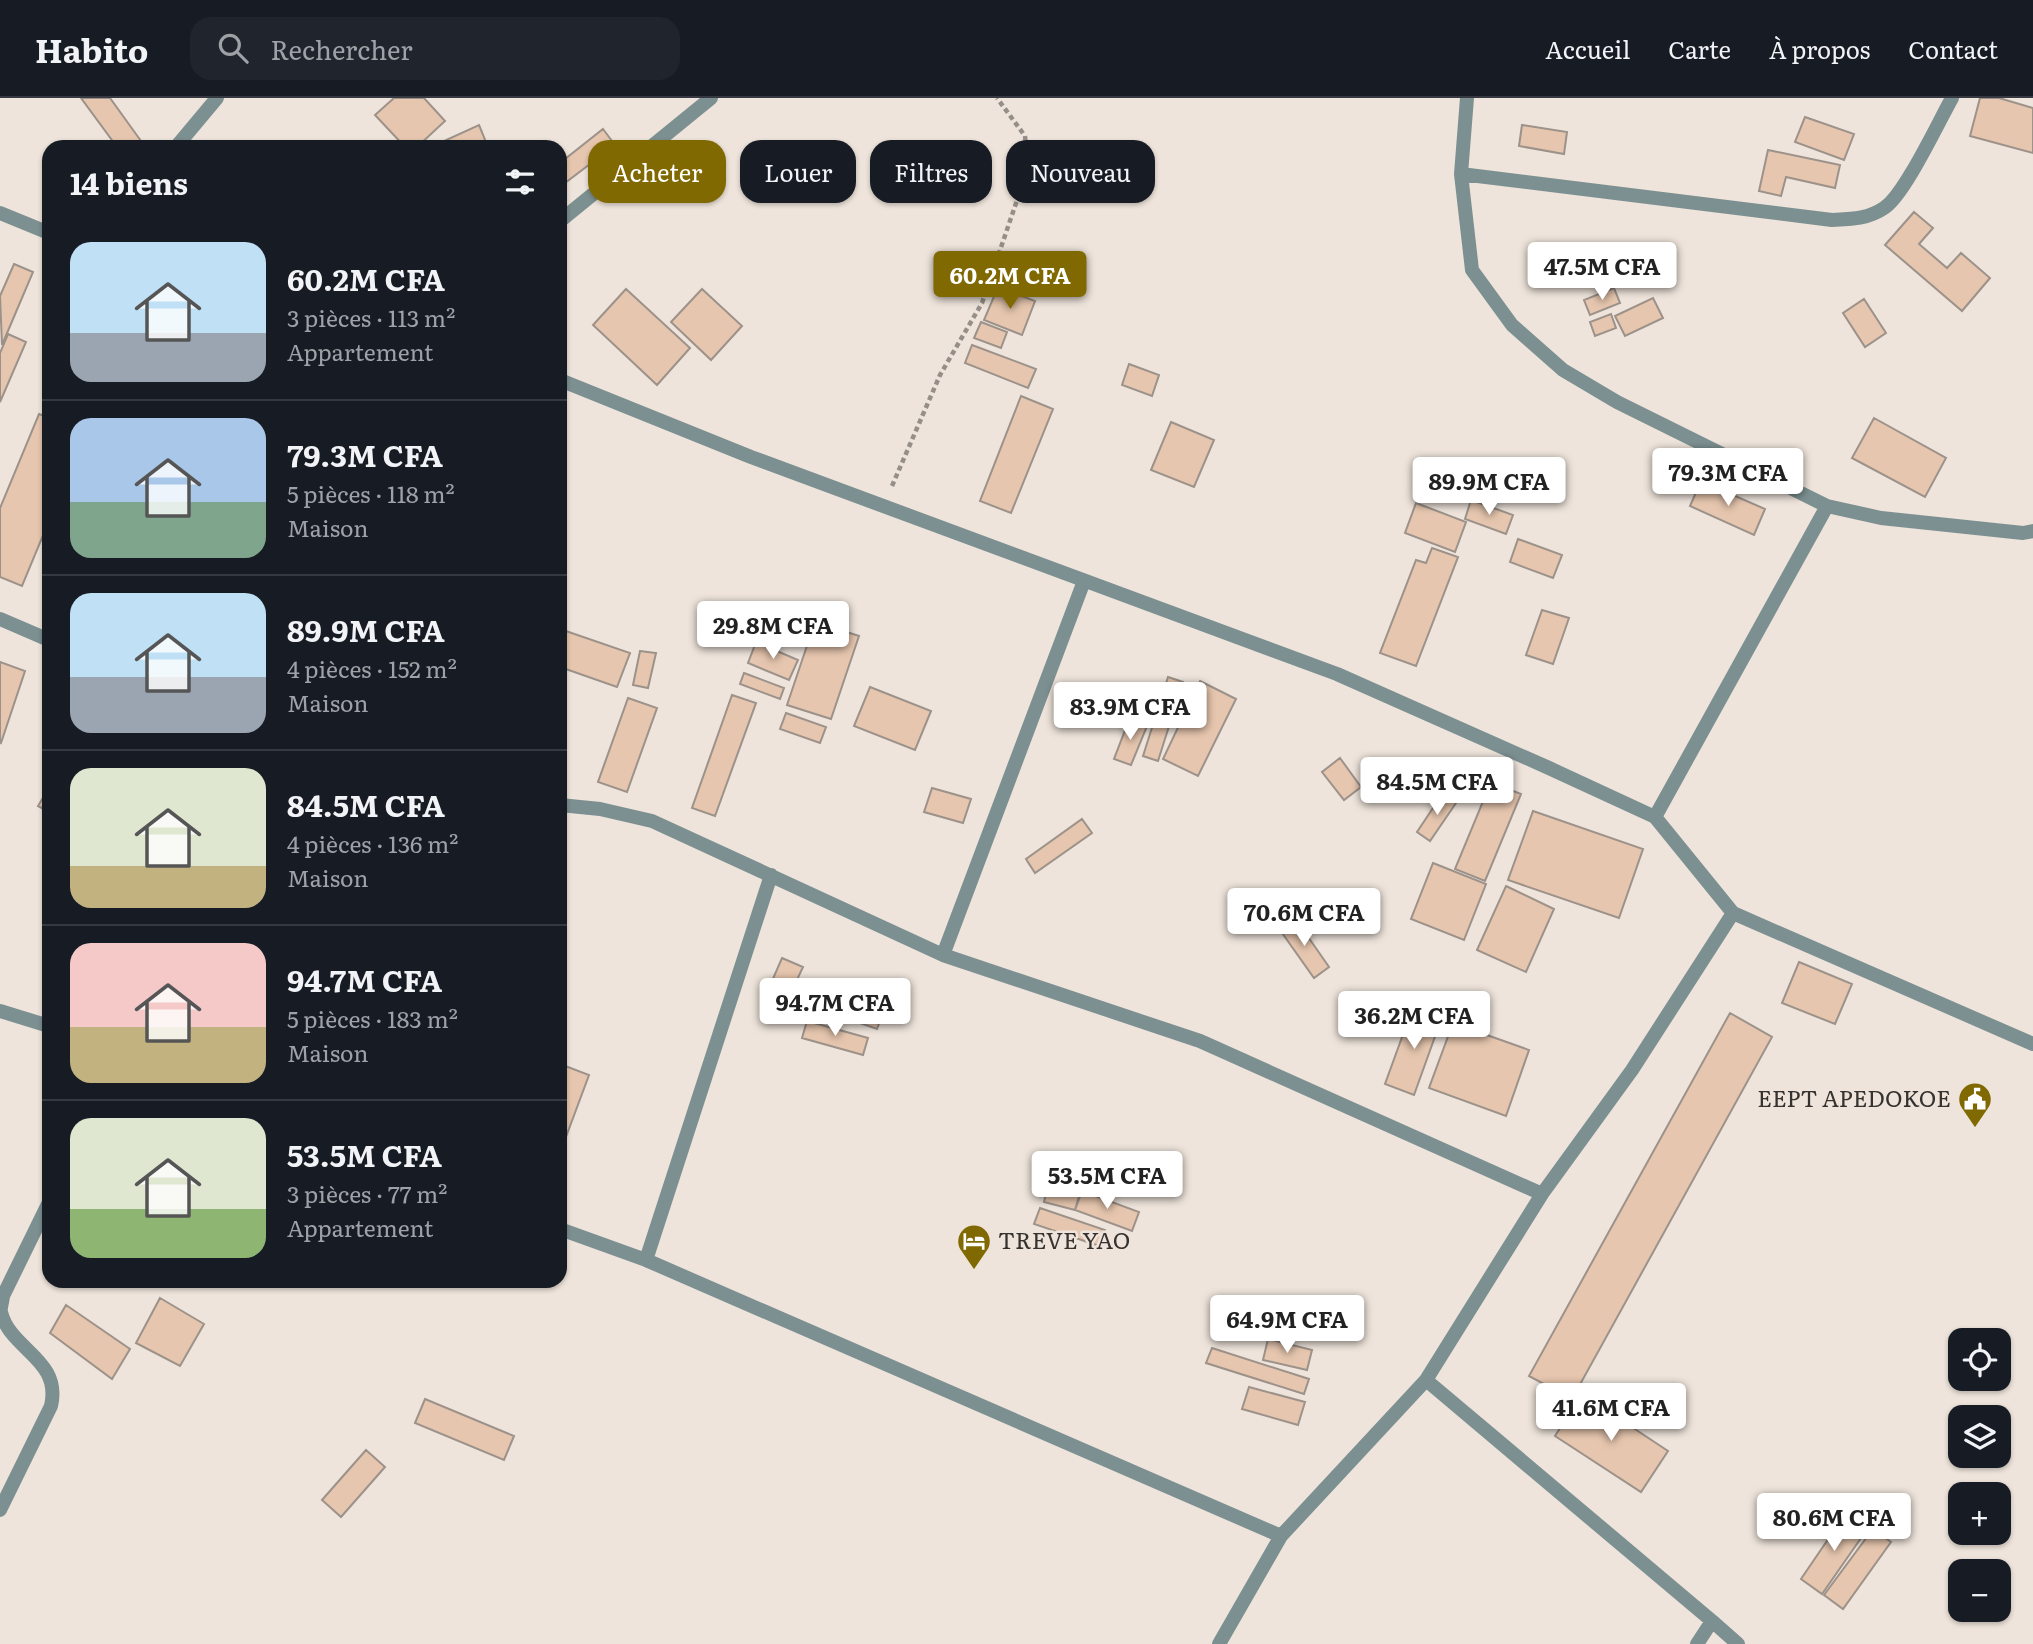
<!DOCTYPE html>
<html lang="fr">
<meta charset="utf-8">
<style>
:root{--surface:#171b24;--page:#20242c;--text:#f1f3f6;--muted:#9ea1a6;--line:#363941;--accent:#816901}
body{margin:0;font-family:Literata,serif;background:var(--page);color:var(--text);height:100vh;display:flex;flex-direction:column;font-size:26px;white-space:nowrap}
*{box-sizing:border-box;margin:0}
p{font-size:23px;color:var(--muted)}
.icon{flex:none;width:38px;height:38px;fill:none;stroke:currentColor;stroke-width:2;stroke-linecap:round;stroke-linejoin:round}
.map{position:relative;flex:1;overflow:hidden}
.side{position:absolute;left:42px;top:42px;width:525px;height:1148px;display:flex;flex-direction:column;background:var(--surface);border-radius:21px;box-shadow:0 2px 5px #0004}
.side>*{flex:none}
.top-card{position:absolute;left:588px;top:42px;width:665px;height:63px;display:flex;gap:14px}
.tools{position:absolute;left:1948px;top:1230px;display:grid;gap:14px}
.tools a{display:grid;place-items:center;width:63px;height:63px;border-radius:14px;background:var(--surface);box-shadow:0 2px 5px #0004;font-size:35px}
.price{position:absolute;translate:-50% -60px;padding:0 16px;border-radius:7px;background:#fff;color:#222;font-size:23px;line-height:46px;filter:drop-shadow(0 2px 4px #0008)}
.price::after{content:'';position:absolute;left:50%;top:42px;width:21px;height:16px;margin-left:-10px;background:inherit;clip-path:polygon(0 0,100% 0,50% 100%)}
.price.on{background:var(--accent);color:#fff}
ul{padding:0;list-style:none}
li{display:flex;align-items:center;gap:21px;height:175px;padding:0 28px}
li+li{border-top:2px solid var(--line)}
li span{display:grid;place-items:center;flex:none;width:196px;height:140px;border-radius:21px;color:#555}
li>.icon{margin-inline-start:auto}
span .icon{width:84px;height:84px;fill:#fffc;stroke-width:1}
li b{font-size:30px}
h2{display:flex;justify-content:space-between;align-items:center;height:84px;padding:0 28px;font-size:30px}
.chip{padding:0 24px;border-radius:21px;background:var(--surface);box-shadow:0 2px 5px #0004;font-size:24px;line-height:63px}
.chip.on{background:var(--accent);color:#fff}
header{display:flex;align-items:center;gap:42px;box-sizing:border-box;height:98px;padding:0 35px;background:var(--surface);border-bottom:2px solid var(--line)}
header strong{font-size:33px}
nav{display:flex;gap:38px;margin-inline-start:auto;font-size:24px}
.search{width:490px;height:63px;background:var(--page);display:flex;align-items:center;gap:18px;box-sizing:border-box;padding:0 24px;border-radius:21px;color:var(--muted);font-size:26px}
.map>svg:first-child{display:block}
</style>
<header>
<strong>Habito</strong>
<div class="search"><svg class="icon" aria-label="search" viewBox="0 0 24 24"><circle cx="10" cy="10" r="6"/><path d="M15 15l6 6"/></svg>Rechercher</div>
<nav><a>Accueil</a><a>Carte</a><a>À propos</a><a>Contact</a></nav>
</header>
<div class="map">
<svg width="2033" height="1546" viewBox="0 0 2033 1546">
<rect width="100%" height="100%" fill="#eee4db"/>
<path fill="#e6c6ae" stroke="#9c928a" stroke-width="2" d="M81,0h29l31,43 -8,6h-16z
M394,0h30l21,23 -28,26h-12l-30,-32z
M1980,0h19l34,10v45l-63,-17z
M1805,19l49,17 -10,26 -49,-18z
M479,27l9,22h-42l-2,-6z
M1522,27l45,7 -3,22 -45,-8z
M603,31l12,16 -54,41 -1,-23z
M1768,52l72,15 -5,23 -49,-11 -5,19 -22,-5z
M1914,114l19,16 -14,16 28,24 14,-15 29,25 -28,33 -77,-66z
M14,166l19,8 -31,73 -2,-49z
M998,189l37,14 -13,34 -38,-15z
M1614,190l6,15 -30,12 -6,-15z
M626,191l64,59 -33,37 -64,-60z
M702,191l40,37 -31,34 -40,-38z
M1653,200l10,20 -38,18 -10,-20z
M1864,201l22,34 -21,14 -22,-34z
M1611,216l5,14 -21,8 -5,-14z
M981,224l26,10 -6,16 -27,-10z
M8,236l18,8 -26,60v-49z
M972,247l64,24 -8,19 -63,-25z
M1129,266l30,11 -7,21 -30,-11z
M1021,298l32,13 -42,104 -31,-12z
M39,316l10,4v103l-27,65 -22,-9v-69z
M1874,320l72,40 -21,39 -73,-39z
M1171,324l43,18 -20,47 -43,-17z
M1701,383l64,28 -11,26 -64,-29z
M1471,402l42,15 -7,19 -41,-15z
M1416,405l50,19 -11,30 -50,-19z
M1518,441l44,16 -9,23 -43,-16z
M1432,450l26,9 -42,109 -36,-13 36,-93 10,3z
M1542,512l27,8 -16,46 -27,-9z
M815,524l44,14 -28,83 -44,-14z
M560,531l70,24 -13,34 -57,-20z
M756,544l42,18 -9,20 -41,-17z
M640,553l16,2 -8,35 -15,-3z
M0,564l25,9 -24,72 -1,-1z
M744,575l40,15 -4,11 -40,-15z
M1168,579l15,5 -25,79 -15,-5z
M1200,583l36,18 -38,77 -35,-17z
M870,589l61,24 -16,39 -61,-24z
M732,597l24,8 -41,113 -23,-8z
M628,600l29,10 -30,84 -29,-10z
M786,615l40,14 -6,16 -40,-14z
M1129,622l18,6 -16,39 -17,-6z
M1340,660l21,29 -17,13 -22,-28z
M1430,669l16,8 -8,17 -18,-8z
M1491,684l30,12 -36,87 -30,-12z
M932,690l39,11 -8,24 -39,-11z
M48,691l1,1v22l-11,-6z
M1443,695l13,10 -26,38 -13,-9z
M1533,713l110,38 -24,69 -111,-38z
M1082,721l10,14 -57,40 -9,-14z
M1433,765l53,21 -22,56 -53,-21z
M1506,788l48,23 -28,63 -49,-22z
M1295,820l34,49 -15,11 -34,-48z
M782,860l21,9 -15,32 -20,-9z
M1799,864l53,22 -17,40 -53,-21z
M871,889l19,7 -13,35 -20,-7z
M1413,909l29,10 -28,78 -29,-11z
M1730,915l42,24 -200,362 -43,-23z
M807,923l61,17 -5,17 -61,-17z
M1453,925l76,27 -23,66 -77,-28z
M560,966l29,11 -29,78z
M1053,1068l32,9 -10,35 -31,-8z
M1082,1093l57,21 -7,19 -57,-21z
M1040,1110l65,22 -6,16 -65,-22z
M160,1200l44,26 -24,42 -44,-23z
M66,1207l64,44 -18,30 -62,-46z
M1268,1241l44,11 -5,20 -44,-10z
M1212,1250l97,31 -5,15 -98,-31z
M1249,1289l56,15 -7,23 -56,-16z
M1582,1296l86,57 -27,41 -86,-56z
M425,1301l89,37 -10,24 -89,-37z
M366,1352l19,17 -44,50 -19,-17z
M1846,1415l22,15 -46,66 -21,-15z
M1873,1431l18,13 -48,67 -19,-14z"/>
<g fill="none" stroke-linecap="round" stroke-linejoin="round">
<path stroke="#968f89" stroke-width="4.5" stroke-dasharray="5 3.5" stroke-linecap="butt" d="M892,388l48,-111 42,-72 46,-135 -3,-32 -28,-38"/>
<path stroke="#7d9091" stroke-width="14" d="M1467,0l-6,76 11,96 40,55 51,45 54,32 210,104 54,12 142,15 10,-2
M176,49l41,-49
M1461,76l371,46c19,-1 36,-1 52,-12 20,-12 55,-87 68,-110
M0,115l49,20
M560,123l151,-123
M560,282l191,77 586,217 212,94 106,49 78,96 300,131
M0,521l49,21
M560,707l40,4 52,12 291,134 257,86 342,153
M1655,719l172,-311
M943,857l141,-374
M0,913l49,15
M560,1131l86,31 635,276
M646,1162l125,-385
M1426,1282l286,241 -15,23
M0,1412l51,-104c11,-47 -41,-56 -50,-94 -1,-4 2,-12 2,-16l46,-94
M1712,1523l26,23
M1219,1546l62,-108 145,-156 116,-186 90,-124 101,-157"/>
</g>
<defs>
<g id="civic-pin" transform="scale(1.75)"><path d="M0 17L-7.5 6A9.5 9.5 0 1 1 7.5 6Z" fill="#816901" stroke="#eee4db"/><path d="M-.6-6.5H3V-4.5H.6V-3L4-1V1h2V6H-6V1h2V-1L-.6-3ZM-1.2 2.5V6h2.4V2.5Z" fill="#fff"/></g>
<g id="hotel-pin" transform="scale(1.75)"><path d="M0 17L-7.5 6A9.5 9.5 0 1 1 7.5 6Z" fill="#816901" stroke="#eee4db"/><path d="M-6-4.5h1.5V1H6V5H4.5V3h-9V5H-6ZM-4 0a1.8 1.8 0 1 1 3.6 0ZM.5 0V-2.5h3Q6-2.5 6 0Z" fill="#fff"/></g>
</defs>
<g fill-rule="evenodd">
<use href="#civic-pin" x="1975" y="1001"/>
<use href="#hotel-pin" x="974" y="1143"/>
</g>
<g text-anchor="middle" stroke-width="5" stroke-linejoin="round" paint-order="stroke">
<g font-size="23" fill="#36322f" stroke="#eee4db" text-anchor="end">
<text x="1951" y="1009">EEPT APEDOKOE</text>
<text x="998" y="1151" text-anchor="start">TREVE YAO</text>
</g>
</g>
</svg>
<div class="tools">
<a><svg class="icon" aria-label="locate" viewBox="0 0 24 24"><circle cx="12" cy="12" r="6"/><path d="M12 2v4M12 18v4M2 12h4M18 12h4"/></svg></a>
<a><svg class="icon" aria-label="layers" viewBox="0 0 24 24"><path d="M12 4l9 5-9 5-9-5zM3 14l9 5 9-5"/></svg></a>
<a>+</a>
<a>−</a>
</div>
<b class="price" style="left:1602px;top:204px">47.5M CFA</b>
<b class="price on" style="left:1010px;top:213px">60.2M CFA</b>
<b class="price" style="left:1728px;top:410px">79.3M CFA</b>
<b class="price" style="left:1489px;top:419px">89.9M CFA</b>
<b class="price" style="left:773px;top:563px">29.8M CFA</b>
<b class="price" style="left:1130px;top:644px">83.9M CFA</b>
<b class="price" style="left:1437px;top:719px">84.5M CFA</b>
<b class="price" style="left:1304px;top:850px">70.6M CFA</b>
<b class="price" style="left:835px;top:940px">94.7M CFA</b>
<b class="price" style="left:1414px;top:953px">36.2M CFA</b>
<b class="price" style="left:1107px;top:1113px">53.5M CFA</b>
<b class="price" style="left:1287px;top:1257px">64.9M CFA</b>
<b class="price" style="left:1611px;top:1345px">41.6M CFA</b>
<b class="price" style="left:1834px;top:1455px">80.6M CFA</b>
<div class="top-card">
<a class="chip on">Acheter</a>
<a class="chip">Louer</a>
<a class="chip">Filtres</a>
<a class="chip">Nouveau</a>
</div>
<section class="side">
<h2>14 biens<svg class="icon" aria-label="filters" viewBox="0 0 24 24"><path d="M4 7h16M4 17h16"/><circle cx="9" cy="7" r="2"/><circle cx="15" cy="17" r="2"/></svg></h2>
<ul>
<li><span style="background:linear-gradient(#bfe0f5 65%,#9aa5b1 0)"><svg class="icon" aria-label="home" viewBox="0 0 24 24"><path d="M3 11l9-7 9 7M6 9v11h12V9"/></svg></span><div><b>60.2M CFA</b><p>3 pièces · 113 m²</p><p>Appartement</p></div></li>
<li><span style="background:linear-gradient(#a9c7e8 60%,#7fa58c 0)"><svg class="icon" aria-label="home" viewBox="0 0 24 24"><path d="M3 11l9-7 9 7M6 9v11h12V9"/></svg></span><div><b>79.3M CFA</b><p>5 pièces · 118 m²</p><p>Maison</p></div></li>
<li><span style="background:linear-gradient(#bfe0f5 60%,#9aa5b1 0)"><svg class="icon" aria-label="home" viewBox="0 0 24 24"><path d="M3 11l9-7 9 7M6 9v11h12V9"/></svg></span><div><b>89.9M CFA</b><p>4 pièces · 152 m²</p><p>Maison</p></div></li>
<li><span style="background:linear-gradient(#dfe7d0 70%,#c2b280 0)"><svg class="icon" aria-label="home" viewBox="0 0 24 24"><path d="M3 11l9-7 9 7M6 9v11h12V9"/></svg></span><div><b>84.5M CFA</b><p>4 pièces · 136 m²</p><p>Maison</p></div></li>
<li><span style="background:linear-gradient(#f6c9c9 60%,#c2b280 0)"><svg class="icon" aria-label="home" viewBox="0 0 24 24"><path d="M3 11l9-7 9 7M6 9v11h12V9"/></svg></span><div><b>94.7M CFA</b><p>5 pièces · 183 m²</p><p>Maison</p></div></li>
<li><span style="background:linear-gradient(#dfe7d0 65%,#8fb573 0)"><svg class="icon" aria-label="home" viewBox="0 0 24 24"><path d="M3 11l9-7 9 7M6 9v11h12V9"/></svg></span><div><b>53.5M CFA</b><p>3 pièces · 77 m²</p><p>Appartement</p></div></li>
</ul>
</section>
</div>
